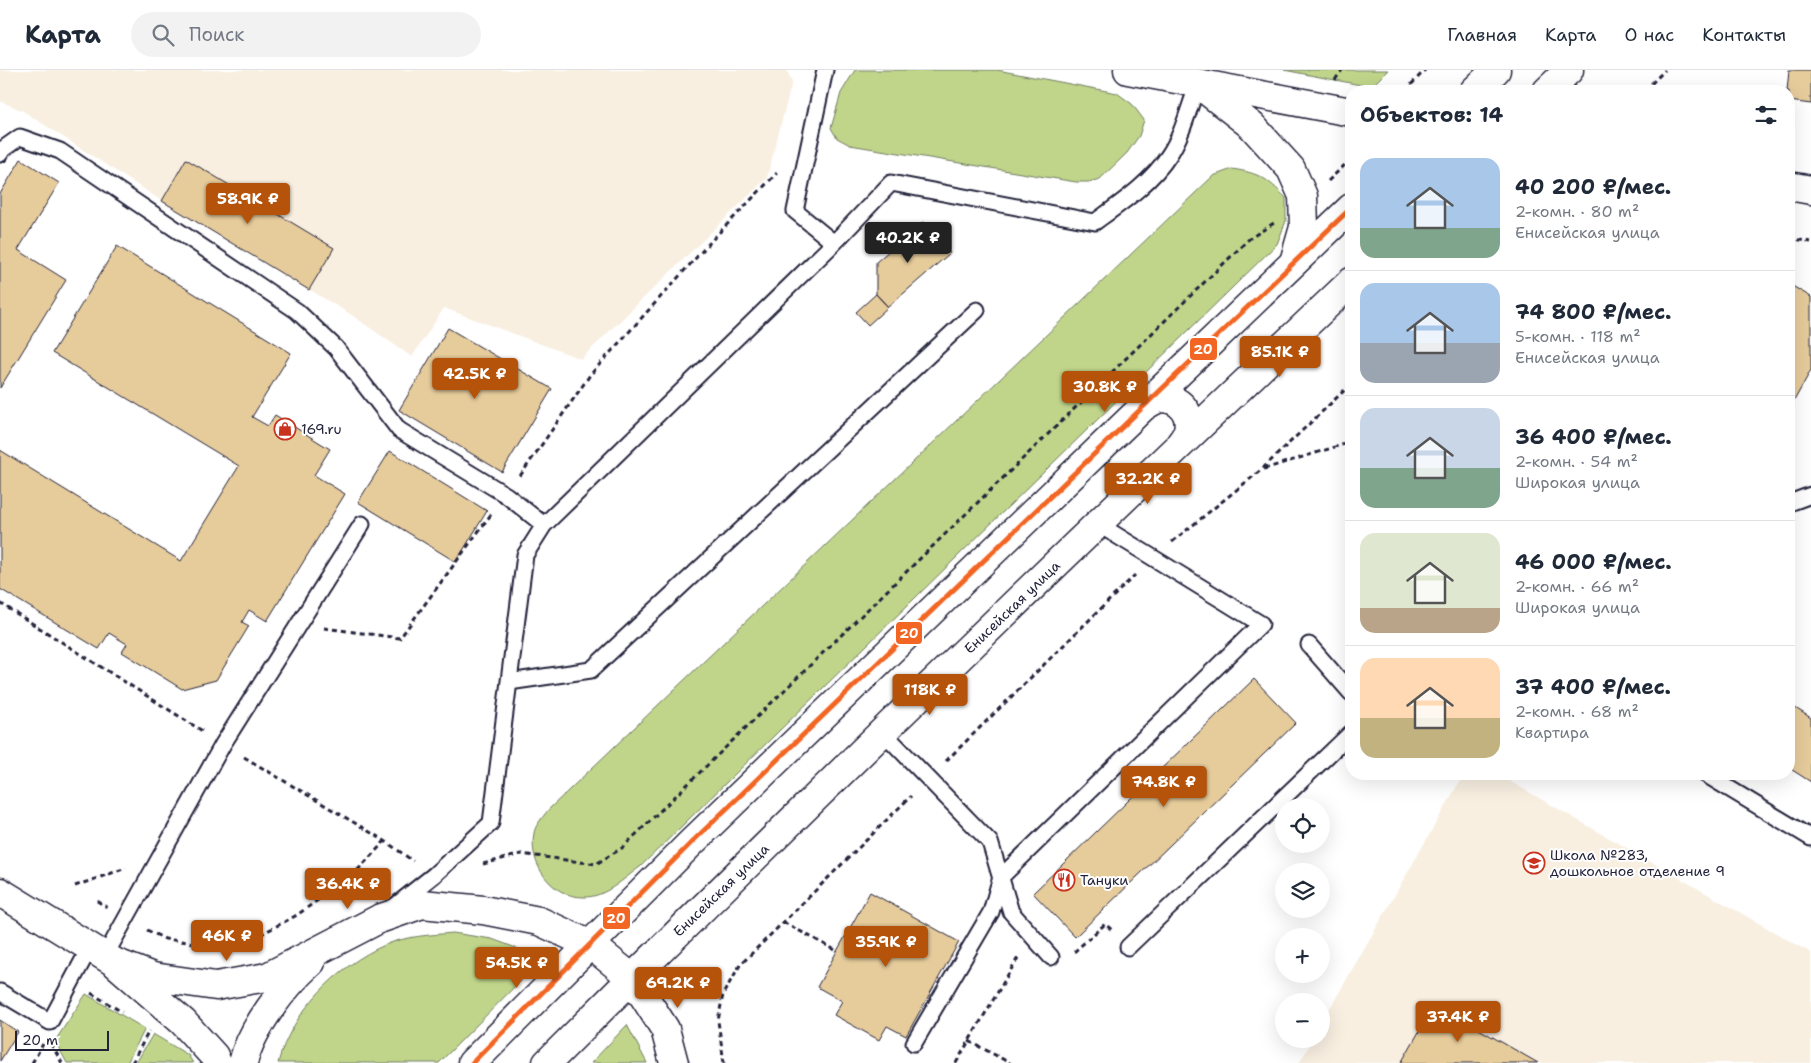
<!DOCTYPE html>
<html lang="ru">
<meta charset="utf-8">
<style>
:root{--surface:#fff;--page:#f2f2f3;--text:#1f2937;--muted:#747a83;--line:#e0e1e3;--accent:#b45309}
body{margin:0;font-family:"Shantell Sans",sans-serif;background:var(--page);color:var(--text);height:100vh;display:flex;flex-direction:column;font-size:19px;white-space:nowrap}
*{box-sizing:border-box;margin:0}
p{font-size:16px;color:var(--muted)}
.icon{flex:none;width:28px;height:28px;fill:none;stroke:currentColor;stroke-width:2;stroke-linecap:round;stroke-linejoin:round}
.map{position:relative;flex:1;overflow:hidden}
.side{position:absolute;left:1345px;top:15px;width:450px;height:695px;display:flex;flex-direction:column;background:var(--surface);border-radius:20px;box-shadow:0 5px 20px #0002}
.side>*{flex:none}
.tools{position:absolute;left:1275px;top:728px;display:grid;gap:10px}
.tools a{display:grid;place-items:center;width:55px;height:55px;border-radius:50%;background:var(--surface);box-shadow:0 5px 20px #0002;font-size:25px}
.scale{position:absolute;left:15px;bottom:12px;width:94px;box-sizing:border-box;padding-left:5px;border:2px solid #22223b;border-top:0;font-size:14px;line-height:18px;white-space:nowrap;color:#22223b;-webkit-text-stroke:4px #fff;paint-order:stroke}
.price{position:absolute;translate:-50% -42px;padding:0 11px;border-radius:5px;background:var(--accent);color:#fff;font-size:16px;line-height:32px;filter:drop-shadow(0 1px 2px #0008)}
.price::after{content:'';position:absolute;left:50%;top:30px;width:15px;height:11px;margin-left:-8px;background:inherit;clip-path:polygon(0 0,100% 0,50% 100%)}
.price.active{background:#222;color:#fff}
ul{padding:0;list-style:none}
li{display:flex;align-items:center;gap:15px;height:125px;padding:0 15px}
li+li{border-top:1px solid var(--line)}
li span{display:grid;place-items:center;flex:none;width:140px;height:100px;border-radius:15px;color:#555}
li>.icon{margin-inline-start:auto}
span .icon{width:60px;height:60px;fill:#fffc;stroke-width:1}
li b{font-size:21px}
h2{display:flex;justify-content:space-between;align-items:center;height:60px;padding:0 15px;font-size:21px}
header{display:flex;align-items:center;gap:30px;box-sizing:border-box;height:70px;padding:0 25px;background:var(--surface);border-bottom:1px solid var(--line)}
header strong{font-size:24px}
nav{display:flex;gap:28px;margin-inline-start:auto;font-size:18px}
.search{width:350px;height:45px;background:var(--page);display:flex;align-items:center;gap:12px;box-sizing:border-box;padding:0 18px;border-radius:28px;color:var(--muted);font-size:19px}
.map>svg:first-child{display:block}
</style>
<header>
<strong>Карта</strong>
<div class="search"><svg class="icon" aria-label="search" viewBox="0 0 24 24"><circle cx="10" cy="10" r="6"/><path d="M15 15l6 6"/></svg>Поиск</div>
<nav><a>Главная</a><a>Карта</a><a>О нас</a><a>Контакты</a></nav>
</header>
<div class="map">
<svg width="1811" height="993" viewBox="0 0 1811 993">
<rect width="100%" height="100%" fill="#fff"/>
<filter id="ink" filterUnits="userSpaceOnUse"><feTurbulence type="fractalNoise" baseFrequency=".02" numOctaves="2"/><feDisplacementMap in="SourceGraphic" scale="10" xChannelSelector="R" yChannelSelector="G"/><feConvolveMatrix kernelMatrix="1 2 1 2 8 2 1 2 1" color-interpolation-filters="sRGB"/></filter>
<g filter="url(#ink)">
<path fill="#f8efe1" d="M0,0h787l5,12 -25,96 -186,181 -137,-51 -32,49 -62,-43 -188,-113 -139,-90 -23,-10z
M1464,704h33l314,179v110h-512l14,-24h8v-15z"/>
<path fill="#c0d58a" stroke="#717c62" d="M855,0h142l120,23 15,11 12,16 -5,16 -12,17 -27,26 -11,3h-13l-226,-37 -13,-7 -6,-10 10,-35z
M1284,0h104l-17,17z
M1232,99c27,4 35,9 54,29v23l-9,23 -637,623c-17,12 -35,31 -57,30 -32,0 -55,-34 -49,-64 1,-8 10,-17 14,-23l665,-634z
M453,863l39,6 51,19 -104,105h-161c13,-50 60,-98 107,-118 21,-9 45,-10 68,-12z
M86,924l59,35 -18,34h-60l-12,-22z
M627,955l20,38h-56z
M153,964l35,21 5,8h-57z"/>
<path fill="#e6cb9b" stroke="#22223b" d="M1789,0h22v34l-22,-3v-10h-2z
M21,89l38,24 -41,67 48,30 -66,108v-194z
M186,89l148,89 -25,42 -147,-89z
M923,152l27,31 -62,54 -12,-13v-32z
M117,176l174,107 -39,64 16,9 7,-11 55,34 -16,26 31,19 -78,127 -18,-11 -7,12 7,4 -33,54 -34,9 -60,-37 5,-8 -18,-11 -10,16 -99,-60v-139l181,111 58,-95 -187,-113z
M1789,214l22,13v73l-22,40z
M876,224l12,13 -20,18 -12,-13z
M448,258l104,61 -50,83 -103,-62z
M390,381l97,60 -31,51 -98,-60z
M1254,609l42,44 -221,214 -42,-44z
M1789,634l22,14v64l-22,-14z
M870,822l89,50 -53,94 -19,-10 -8,14 -45,-25 8,-14 -25,-14z
M1435,934l103,59h-137z
M0,950l18,12 -18,29z"/>
<g fill="none" stroke-linecap="round" stroke-linejoin="round">
<g stroke="#22223b" stroke-width="19">
<path id="lane" d="M825,0l-30,141 39,32
M0,84l3,-5 17,-12 40,14 237,160 39,37 63,82 107,65 38,30
M1789,430l3,2 19,-7
M1309,575l42,48
M509,612l82,-12 386,-360
M883,662l107,110 21,70 40,45
M1705,704l106,64
M395,836l39,-31 57,-52 34,-268 19,-30 290,-282 57,-60 204,39c26,-19 56,-39 74,-67 14,-21 20,-48 29,-71
M1128,877l223,-214
M105,886l118,-212 139,-220
M0,922l50,30 40,-75
M914,973l77,-131 10,-35 260,-253 -163,-100"/>
</g>
<g stroke="#22223b" stroke-width="31">
<path id="street" d="M1128,0l223,42
M1201,16l51,40 39,43 12,27 1,31 -10,35"/>
</g>
<g stroke="#22223b" stroke-width="31">
<path id="secondary" d="M1474,21l22,-21
M1547,21l22,-21
M1789,116l22,4
M1143,337c5,-3 12,-8 18,-9 18,0 31,14 27,32 -1,5 -5,10 -8,14
M0,822l114,70 69,60 31,34 3,7
M114,892l39,15 63,9 51,-9 112,-58 43,-15 61,6 56,11 52,24 41,33 33,51 9,34
M243,993c8,-35 42,-78 68,-101
M472,993l219,-220 452,-436 208,-199
M547,993c264,-264 533,-524 804,-781"/>
</g>
<path stroke="#22223b" stroke-width="3" stroke-dasharray="5 4" stroke-linecap="butt" d="M1335,10l7,-10
M1405,21l20,-21
M1647,21v-3l18,-18
M1328,111l23,-22
M1789,168l22,4
M1264,399l87,-27
M520,406l70,-101 123,-136 64,-66
M1172,472l89,-72 90,-86
M0,533l204,129
M324,558l76,10 92,-125
M244,687l141,84 28,20
M946,691l189,-186
M483,794l38,-10 75,10 26,-16 627,-609 25,-16
M75,816l51,-18
M97,831l10,6
M783,852l54,29
M147,860l18,9 47,6 44,-8 41,-22 57,-41 31,-33
M1074,882l31,-28 7,6
M91,923l31,19
M969,971l41,22
M51,974l11,19
M32,993l11,-19
M132,993l17,-32
M724,993l-6,-42 5,-27 17,-29 171,-169
M956,993l63,-107"/>
<use href="#lane" stroke="#fff" stroke-width="15"/>
<use href="#street" stroke="#fff" stroke-width="28"/>
<use href="#secondary" stroke="#fff" stroke-width="28"/>
<g stroke="#fff" stroke-width="9">
<path id="bus-1" d="M472,993l219,-220 452,-436 208,-199"/>
</g>
<use href="#bus-1" stroke="#f26522" stroke-width="5"/>
</g>
</g>
<defs>
<g id="shop-ring" transform="scale(1.125)"><circle r="9.5" fill="#fff" stroke="#c8321e" stroke-width="1.5"/><path d="M-5-2.5h2.3a2.7 3.5 0 0 1 5.4 0H5L5.5 6h-11ZM-1.5-2.5h3a1.5 2.3 0 0 0-3 0Z" fill="#c8321e"/></g>
<g id="school-ring" transform="scale(1.125)"><circle r="9.5" fill="#fff" stroke="#c8321e" stroke-width="1.5"/><path d="M0-5L7-2L0 1L-7-2ZM-4 1L0 2.5L4 1V4Q0 6-4 4Z" fill="#c8321e"/></g>
<g id="restaurant-ring" transform="scale(1.125)"><circle r="9.5" fill="#fff" stroke="#c8321e" stroke-width="1.5"/><path d="M-5-6h1v4h1v-4h1v4h1v-4h1v5L-1.5 .5V6h-2V.5L-5-1ZM5-6V6H3V1.5H1.5Q1.5-4 5-6Z" fill="#c8321e"/></g>
</defs>
<g fill-rule="evenodd">
<use href="#shop-ring" x="285" y="359"/>
<use href="#school-ring" x="1534" y="793"/>
<use href="#restaurant-ring" x="1064" y="810"/>
</g>
<g text-anchor="middle" stroke-width="4" stroke-linejoin="round" paint-order="stroke">
<g font-size="14" fill="#22223b" stroke="#fff" text-anchor="start">
<text x="301" y="364">169.ru</text>
<text x="1550" y="790">Школа №283,<tspan x="1550" dy="16">дошкольное отделение 9</tspan></text>
<text x="1080" y="815">Тануки</text>
</g>
<g font-size="14" fill="#22223b" stroke="#fff">
<text transform="translate(1012 537) rotate(-44)" y="5">Енисейская улица</text>
<text transform="translate(721 820) rotate(-44)" y="5">Енисейская улица</text>
</g>
</g>
<g stroke="#fff" stroke-width="2">
<rect x="1189" y="267" width="29" height="24" rx="5" fill="#f26522"/>
<rect x="895" y="551" width="28" height="24" rx="5" fill="#f26522"/>
<rect x="602" y="836" width="29" height="24" rx="5" fill="#f26522"/>
</g>
<g font-size="14" text-anchor="middle" font-weight="bold" fill="#fff">
<text x="1203" y="284">20</text>
<text x="909" y="568">20</text>
<text x="616" y="853">20</text>
</g>
</svg>
<div class="tools">
<a><svg class="icon" aria-label="locate" viewBox="0 0 24 24"><circle cx="12" cy="12" r="6"/><path d="M12 2v4M12 18v4M2 12h4M18 12h4"/></svg></a>
<a><svg class="icon" aria-label="layers" viewBox="0 0 24 24"><path d="M12 4l9 5-9 5-9-5zM3 14l9 5 9-5"/></svg></a>
<a>+</a>
<a>−</a>
</div>
<div class="scale">20 m</div>
<b class="price" style="left:248px;top:155px">58.9K ₽</b>
<b class="price active" style="left:908px;top:194px">40.2K ₽</b>
<b class="price" style="left:1280px;top:308px">85.1K ₽</b>
<b class="price" style="left:475px;top:330px">42.5K ₽</b>
<b class="price" style="left:1105px;top:343px">30.8K ₽</b>
<b class="price" style="left:1148px;top:435px">32.2K ₽</b>
<b class="price" style="left:930px;top:646px">118K ₽</b>
<b class="price" style="left:1164px;top:738px">74.8K ₽</b>
<b class="price" style="left:348px;top:840px">36.4K ₽</b>
<b class="price" style="left:227px;top:892px">46K ₽</b>
<b class="price" style="left:886px;top:898px">35.9K ₽</b>
<b class="price" style="left:517px;top:919px">54.5K ₽</b>
<b class="price" style="left:678px;top:939px">69.2K ₽</b>
<b class="price" style="left:1458px;top:973px">37.4K ₽</b>
<section class="side">
<h2>Объектов: 14<svg class="icon" aria-label="filters" viewBox="0 0 24 24"><path d="M4 7h16M4 17h16"/><circle cx="9" cy="7" r="2"/><circle cx="15" cy="17" r="2"/></svg></h2>
<ul>
<li><span style="background:linear-gradient(#a9c7e8 70%,#7fa58c 0)"><svg class="icon" aria-label="home" viewBox="0 0 24 24"><path d="M3 11l9-7 9 7M6 9v11h12V9"/></svg></span><div><b>40 200 ₽/мес.</b><p>2-комн. · 80 m²</p><p>Енисейская улица</p></div></li>
<li><span style="background:linear-gradient(#a9c7e8 60%,#9aa5b1 0)"><svg class="icon" aria-label="home" viewBox="0 0 24 24"><path d="M3 11l9-7 9 7M6 9v11h12V9"/></svg></span><div><b>74 800 ₽/мес.</b><p>5-комн. · 118 m²</p><p>Енисейская улица</p></div></li>
<li><span style="background:linear-gradient(#c9d6e8 60%,#7fa58c 0)"><svg class="icon" aria-label="home" viewBox="0 0 24 24"><path d="M3 11l9-7 9 7M6 9v11h12V9"/></svg></span><div><b>36 400 ₽/мес.</b><p>2-комн. · 54 m²</p><p>Широкая улица</p></div></li>
<li><span style="background:linear-gradient(#dfe7d0 75%,#b9a48a 0)"><svg class="icon" aria-label="home" viewBox="0 0 24 24"><path d="M3 11l9-7 9 7M6 9v11h12V9"/></svg></span><div><b>46 000 ₽/мес.</b><p>2-комн. · 66 m²</p><p>Широкая улица</p></div></li>
<li><span style="background:linear-gradient(#ffd9b3 60%,#c2b280 0)"><svg class="icon" aria-label="home" viewBox="0 0 24 24"><path d="M3 11l9-7 9 7M6 9v11h12V9"/></svg></span><div><b>37 400 ₽/мес.</b><p>2-комн. · 68 m²</p><p>Квартира</p></div></li>
</ul>
</section>
</div>
